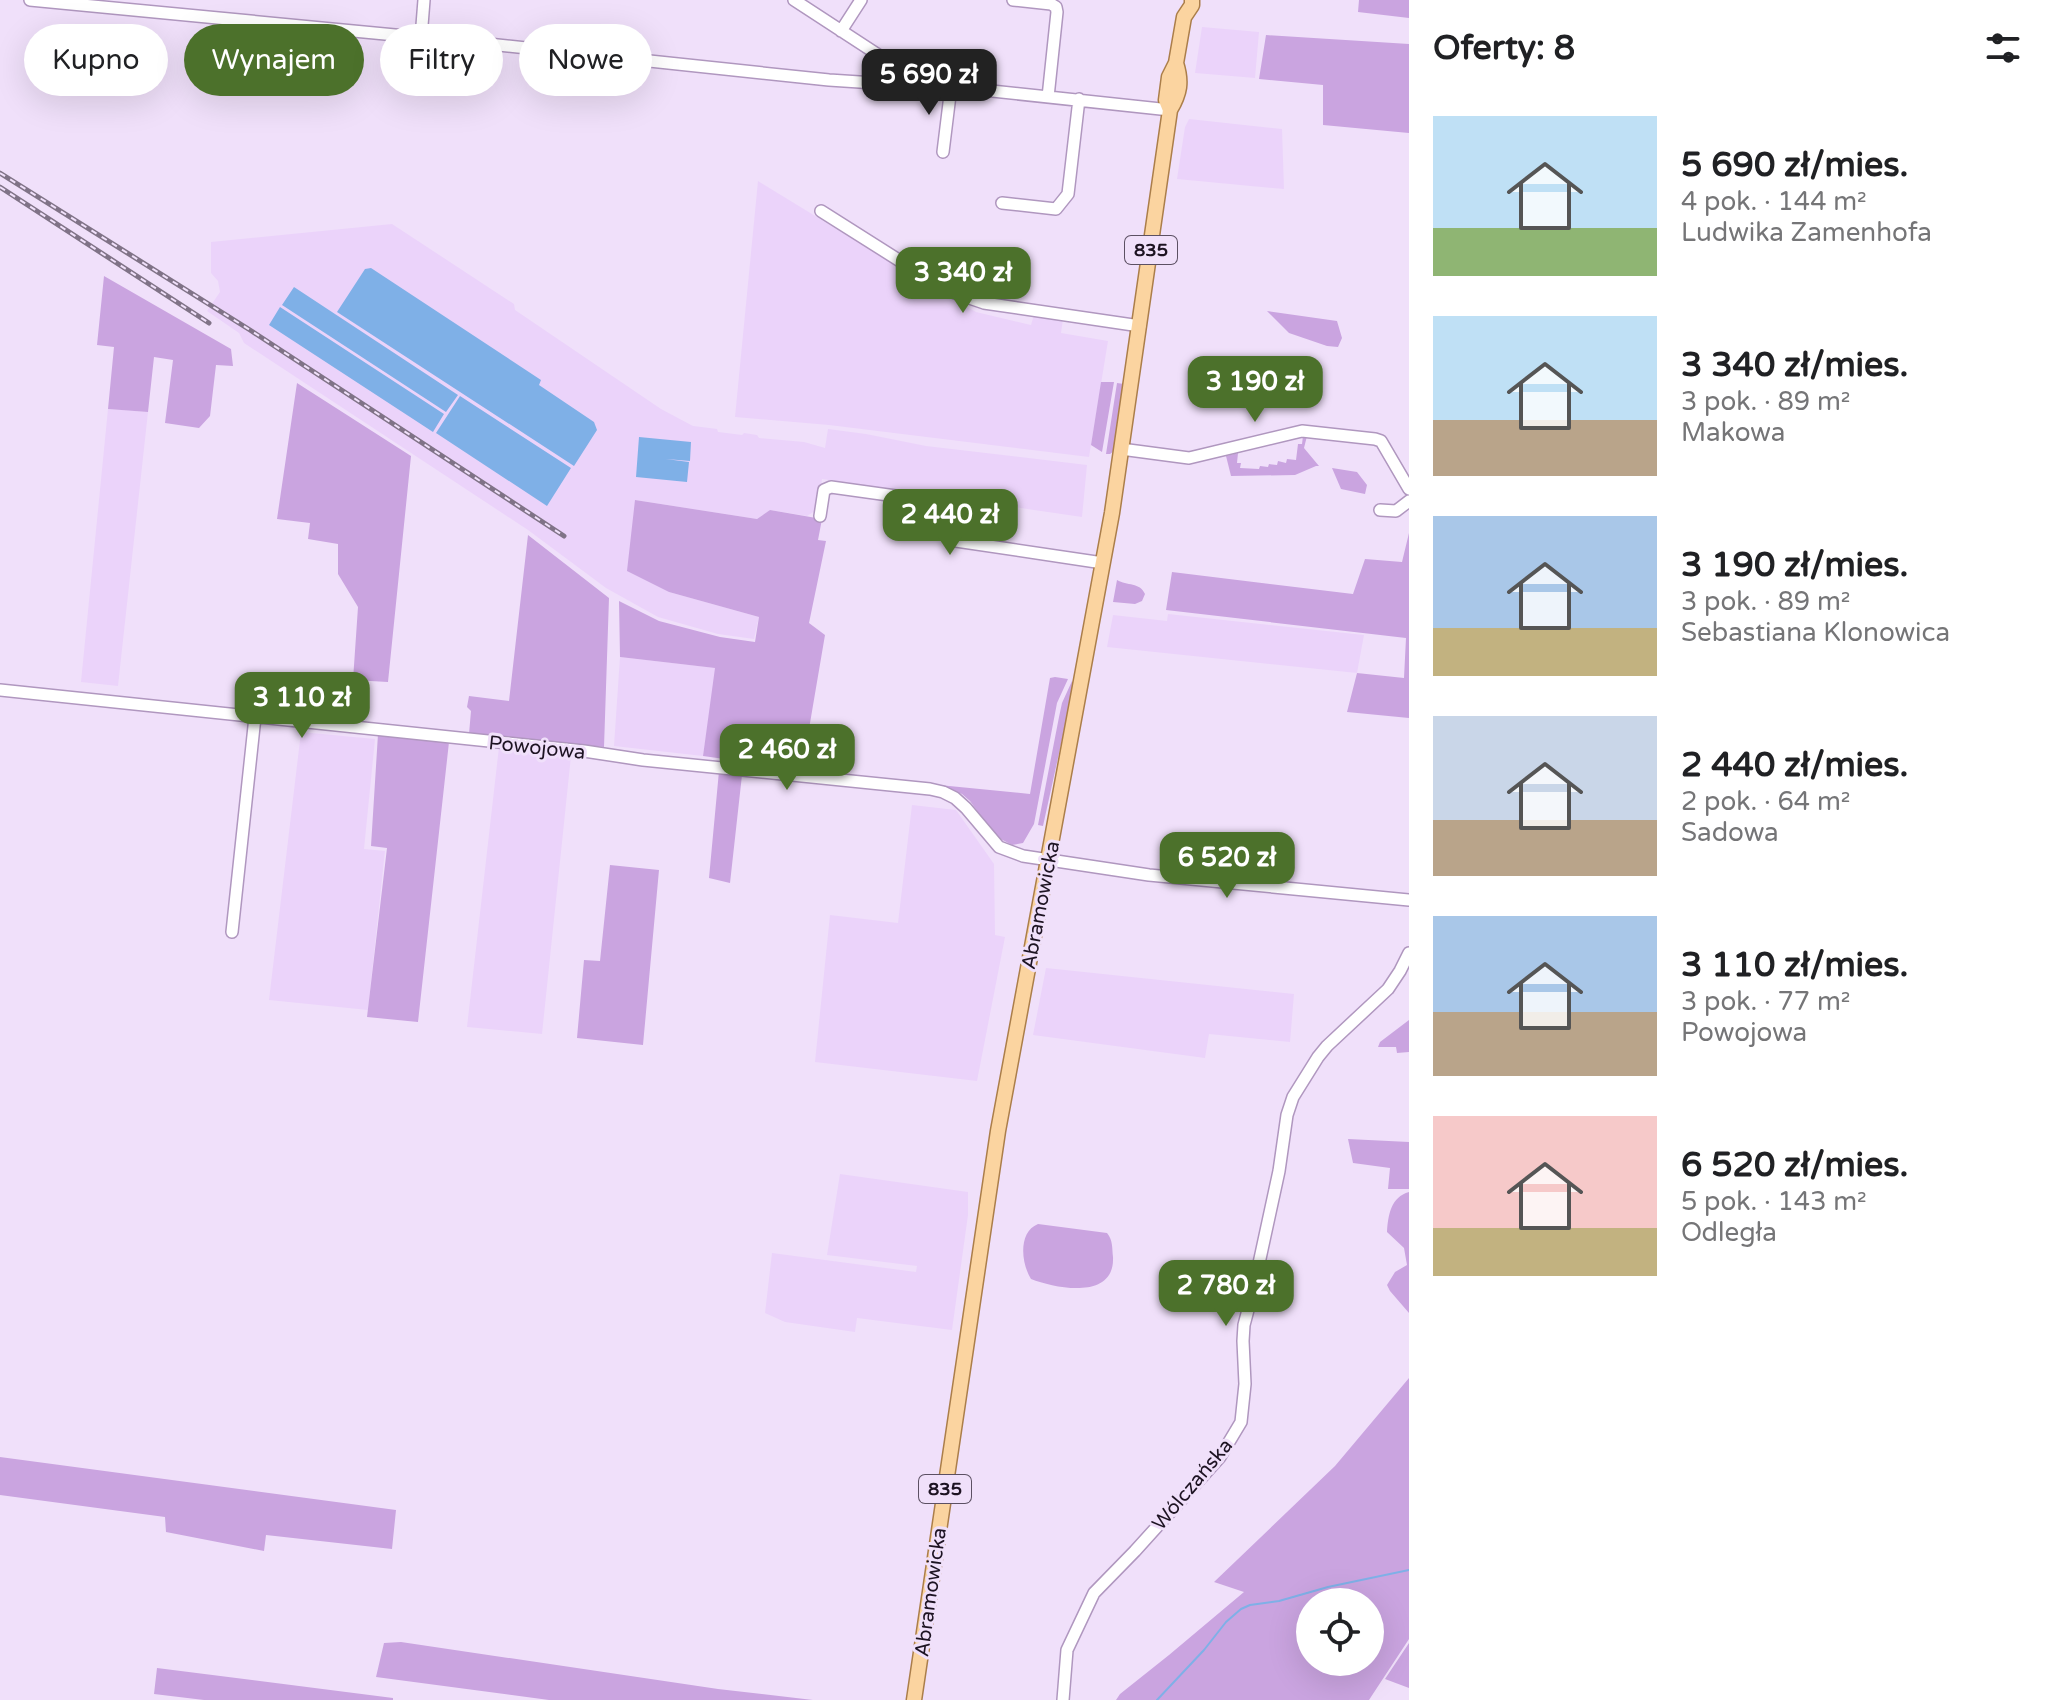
<!DOCTYPE html>
<html lang="pl">
<meta charset="utf-8">
<style>
:root{--surface:#fff;--page:#f2f2f2;--text:#202124;--muted:#757577;--accent:#4c712b}
body{margin:0;font-family:"Varela Round",sans-serif;background:var(--page);color:var(--text);height:100vh;display:flex;flex-direction:column;font-size:30px;white-space:nowrap}
*{box-sizing:border-box;margin:0}
p{font-size:26px;color:var(--muted)}
.icon{flex:none;width:44px;height:44px;fill:none;stroke:currentColor;stroke-width:2;stroke-linecap:round;stroke-linejoin:round}
.map{position:relative;flex:1;overflow:hidden}
.details{display:flex;flex-direction:column;background:var(--surface);width:640px}
.details>*{flex:none}
.top-card{position:absolute;left:24px;top:24px;width:760px;height:72px;display:flex;gap:16px}
.fabs{position:absolute;left:1296px;top:1588px;display:grid;gap:16px}
.fabs a{display:grid;place-items:center;width:88px;height:88px;border-radius:50%;background:var(--surface);box-shadow:0 8px 32px #0002;font-size:40px}
.price{position:absolute;translate:-50% -68px;padding:0 18px;border-radius:16px;background:var(--accent);color:#fff;font-size:26px;line-height:52px;filter:drop-shadow(0 2px 4px #0008)}
.price::after{content:'';position:absolute;left:50%;top:48px;width:24px;height:18px;margin-left:-12px;background:inherit;clip-path:polygon(0 0,100% 0,50% 100%)}
.price.on{background:#222;color:#fff}
ul{padding:0;list-style:none}
li{display:flex;align-items:center;gap:24px;height:200px;padding:0 24px}
li span{display:grid;place-items:center;flex:none;width:224px;height:160px;border-radius:0px;color:#555}
li>.icon{margin-inline-start:auto}
span .icon{width:96px;height:96px;fill:#fffc;stroke-width:1}
li b{font-size:34px}
h2{display:flex;justify-content:space-between;align-items:center;height:96px;padding:0 24px;font-size:34px}
.chip{padding:0 28px;border-radius:36px;background:var(--surface);box-shadow:0 8px 32px #0002;font-size:28px;line-height:72px}
.chip.on{background:var(--accent);color:#fff}
main{display:flex;flex:1;min-height:0}
.map>svg:first-child{display:block}
</style>
<main>
<div class="map">
<svg width="1409" height="1700" viewBox="0 0 1409 1700">
<rect width="100%" height="100%" fill="#f0e0fa"/>
<path fill="#ebd3fa" d="M1202,27l57,5 -4,46 -60,-5z
M1189,119l93,10 2,60 -107,-10 8,-52z
M758,181l175,107 43,24 55,13 3,-10 29,4 -2,14 47,8 -19,116 -260,-32 -94,-8z
M392,224l122,80 1,6 146,99 32,17 24,3 1,3 24,3 2,-2 13,2 2,3 45,4 21,6 3,-19 38,5 60,12 161,19 -5,52 -260,-38 -4,30 -11,7 -37,-6 -13,9 -122,-19 34,92 90,25 -5,22 -36,-5 -60,-17 -52,-29 -78,-58 -284,-187 -5,-10 -32,-22 13,-19 -2,-11 -7,-8v-31z
M108,409l40,3 -30,274 -37,-4z
M1168,614l196,21 -7,38 -250,-26 6,-32 54,6z
M620,657l96,11 -13,88 -89,-10z
M301,732l74,7 -11,110 21,2 -17,159 -99,-10z
M499,747l72,9 -29,278 -75,-7z
M912,805l44,5 38,54 1,71 10,2 -28,144 -162,-19 15,-147 68,8z
M1046,968l248,26 -4,48 -81,-8 -4,24 -172,-23z
M840,1174l128,18v23l-16,115 -95,-12 -2,14 -70,-10 -20,-9 7,-60 144,19 1,-6 -90,-11z"/>
<path fill="#caa4e0" fill-rule="evenodd" d="M1359,0h50v18l-51,-6z
M1266,35l143,9v89l-86,-8v-40l-64,-6z
M104,276l127,73 2,17 -17,-1 -6,51 -11,12 -34,-5 8,-63 -19,-3 -6,55 -40,-3 6,-62 -17,-2z
M1267,311l70,10 5,17 -4,9 -11,-1 -38,-13z
M1101,382h13l-12,70 -11,-7z
M297,383l114,73 -23,226 -35,-2 5,-73 -20,-33v-30l-30,-5 2,-16 -33,-4z
M1117,383l7,1 -10,67 -4,3h-4z
M1303,436h4l-3,12 15,18h-3l-21,9 -64,1 -5,-20 12,-3 -1,10h4l-1,5 19,1 1,-3 8,1 1,-3 8,1 1,-4 8,2 1,-4 9,1 2,-16h4z
M1332,468l25,4 10,13 -2,9 -24,-5z
M635,500l122,19 13,-9 52,9 -4,21 8,1 -17,82 16,12 -23,135 -99,-14 12,-88 -95,-11 -1,-56 40,20 61,16 35,5 4,-25 -90,-25 -42,-21z
M1409,533v185l-62,-6 10,-39 47,5 2,-40 -240,-28 6,-38 181,22 12,-35 37,3z
M528,535l81,63 -5,149 -135,-13 2,-23 -4,-4 2,-11 40,5z
M1117,580c10,6 23,2 28,14l-3,7 -7,3 -22,-2z
M1055,677l13,2 -11,24 -23,121 -11,19 -11,2 -17,-9 -25,-35 -8,-7 -23,-9 91,9 20,-116z
M1072,681l2,4 -31,141 -5,-1 21,-108 3,-14z
M378,734l71,8 -31,280 -51,-5 20,-169 -16,-2z
M719,771l23,4 -12,108 -21,-5z
M610,865l49,5 -16,175 -66,-7 7,-78 16,1z
M1409,1020v32l-12,1 -1,-6h-18l2,-5z
M1348,1139l61,3v47h-21l2,-21 -37,-5z
M1409,1192v121l-19,-22 -3,-6 8,-13 12,-7 -3,-17 -17,-16c1,-17 4,-35 22,-40z
M1038,1224l69,9c6,7 5,15 6,24 2,43 -56,32 -82,22 -10,-16 -13,-47 7,-55z
M1409,1378v261l-40,61h-253l4,-6 49,-39 75,-63 -30,-10 121,-116zM1310,1602h60v60h-60z
M0,1457l396,53 -4,39 -126,-14 -2,16 -98,-19 -1,-15 -165,-22z
M401,1642l317,47 95,11h-264l-173,-23 8,-34z
M1409,1643v45l-24,-9z
M157,1668l236,30v2h-189l-50,-6z"/>
<path fill="#7fb0e7" d="M371,268l170,112 -2,5 55,37 3,8 -23,36 -237,-154 28,-43z
M294,287l164,108 -12,17 -164,-107z
M280,307l164,107 -11,18 -164,-107z
M460,396l111,72 -24,38 -111,-73z
M639,437l52,5 -1,19 -24,-2 23,3 -2,20 -51,-5z"/>
<g fill="none" stroke-linecap="round" stroke-linejoin="round">
<path stroke="#7fb0e7" stroke-width="2" d="M1157,1700l47,-50 22,-28 15,-13 9,-4 29,-4 49,-14 81,-17"/>
<g stroke="#b097bf" stroke-width="14">
<path id="minor" d="M30,0l449,43 350,37 61,4 19,-3 3,-4
M794,0l112,73 20,11 244,26
M1013,0l38,4 5,3 1,5 -9,85
M841,31l20,-31
M421,38l3,-38
M943,152l8,-65
M1002,203l54,6 12,-15 11,-95
M821,211l125,79 38,13 156,23
M1121,449l68,9 113,-27 73,8 6,2 28,48
M1380,510l16,1 13,-10
M820,516l4,-26 7,-3 115,16 5,4 -2,27 7,7 147,22
M0,690l584,61 59,9 287,29 13,3 12,6 11,10 33,39 24,9 126,19 260,25
M232,932l23,-215
M1063,1700l4,-50 27,-57 41,-42 85,-94 21,-35 4,-38 -2,-43 1,-16 9,-34 26,-120 8,-56 6,-18 25,-40 9,-11 61,-57 12,-18 9,-18"/>
</g>
<g stroke="#ab7e4a" stroke-width="17">
<path id="major" d="M1170,110l-4,-10 3,-23 7,-14 8,-46 8,-12v-5
M914,1700l84,-569 114,-618 58,-403c10,-17 12,-28 6,-47"/>
</g>
<use href="#minor" stroke="#fff" stroke-width="11"/>
<use href="#major" stroke="#fbd4a0" stroke-width="14"/>
<g stroke="#807387" stroke-width="5">
<path id="rail" d="M0,173l250,157 314,206
M0,187l209,136"/>
</g>
<use href="#rail" stroke="#f0e0fa" stroke-width="2" stroke-dasharray="6" stroke-linecap="butt"/>
</g>
<g text-anchor="middle" stroke-width="6" stroke-linejoin="round" paint-order="stroke">
<g fill="#f0e0fa" stroke="#5c5063" stroke-width="2">
<rect x="1125" y="236" width="52" height="28" rx="6"/>
<rect x="919" y="1475" width="52" height="28" rx="6"/>
</g>
<g font-size="18" font-weight="bold" fill="#1d1322">
<text x="1151" y="256">835</text>
<text x="945" y="1495">835</text>
</g>
<g font-size="20" fill="#1d1322" stroke="#f0e0fa">
<text transform="translate(537 747) rotate(6)" y="7">Powojowa</text>
<text transform="translate(1040 905) rotate(-79)" y="7">Abramowicka</text>
<text transform="translate(1192 1484) rotate(-50)" y="7">Wólczańska</text>
<text transform="translate(930 1592) rotate(-82)" y="7">Abramowicka</text>
</g>
</g>
</svg>
<div class="fabs">
<a><svg class="icon" aria-label="locate" viewBox="0 0 24 24"><circle cx="12" cy="12" r="6"/><path d="M12 2v4M12 18v4M2 12h4M18 12h4"/></svg></a>
</div>
<b class="price on" style="left:929px;top:117px">5 690 zł</b>
<b class="price" style="left:963px;top:315px">3 340 zł</b>
<b class="price" style="left:1255px;top:424px">3 190 zł</b>
<b class="price" style="left:950px;top:557px">2 440 zł</b>
<b class="price" style="left:302px;top:740px">3 110 zł</b>
<b class="price" style="left:787px;top:792px">2 460 zł</b>
<b class="price" style="left:1227px;top:900px">6 520 zł</b>
<b class="price" style="left:1226px;top:1328px">2 780 zł</b>
<div class="top-card">
<a class="chip">Kupno</a>
<a class="chip on">Wynajem</a>
<a class="chip">Filtry</a>
<a class="chip">Nowe</a>
</div>
</div>
<section class="details">
<h2>Oferty: 8<svg class="icon" aria-label="filters" viewBox="0 0 24 24"><path d="M4 7h16M4 17h16"/><circle cx="9" cy="7" r="2"/><circle cx="15" cy="17" r="2"/></svg></h2>
<ul>
<li><span style="background:linear-gradient(#bfe0f5 70%,#8fb573 0)"><svg class="icon" aria-label="home" viewBox="0 0 24 24"><path d="M3 11l9-7 9 7M6 9v11h12V9"/></svg></span><div><b>5 690 zł/mies.</b><p>4 pok. · 144 m²</p><p>Ludwika Zamenhofa</p></div></li>
<li><span style="background:linear-gradient(#bfe0f5 65%,#b9a48a 0)"><svg class="icon" aria-label="home" viewBox="0 0 24 24"><path d="M3 11l9-7 9 7M6 9v11h12V9"/></svg></span><div><b>3 340 zł/mies.</b><p>3 pok. · 89 m²</p><p>Makowa</p></div></li>
<li><span style="background:linear-gradient(#a9c7e8 70%,#c2b280 0)"><svg class="icon" aria-label="home" viewBox="0 0 24 24"><path d="M3 11l9-7 9 7M6 9v11h12V9"/></svg></span><div><b>3 190 zł/mies.</b><p>3 pok. · 89 m²</p><p>Sebastiana Klonowica</p></div></li>
<li><span style="background:linear-gradient(#c9d6e8 65%,#b9a48a 0)"><svg class="icon" aria-label="home" viewBox="0 0 24 24"><path d="M3 11l9-7 9 7M6 9v11h12V9"/></svg></span><div><b>2 440 zł/mies.</b><p>2 pok. · 64 m²</p><p>Sadowa</p></div></li>
<li><span style="background:linear-gradient(#a9c7e8 60%,#b9a48a 0)"><svg class="icon" aria-label="home" viewBox="0 0 24 24"><path d="M3 11l9-7 9 7M6 9v11h12V9"/></svg></span><div><b>3 110 zł/mies.</b><p>3 pok. · 77 m²</p><p>Powojowa</p></div></li>
<li><span style="background:linear-gradient(#f6c9c9 70%,#c2b280 0)"><svg class="icon" aria-label="home" viewBox="0 0 24 24"><path d="M3 11l9-7 9 7M6 9v11h12V9"/></svg></span><div><b>6 520 zł/mies.</b><p>5 pok. · 143 m²</p><p>Odległa</p></div></li>
</ul>
</section>
</main>
